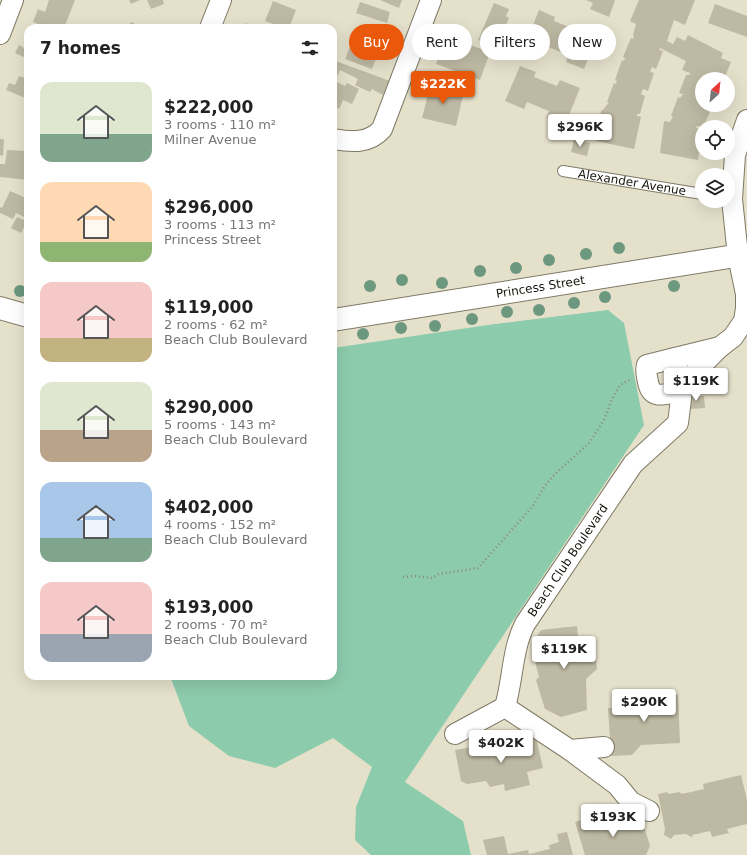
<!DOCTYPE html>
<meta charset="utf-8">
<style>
:root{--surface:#fff;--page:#f2f2f2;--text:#222;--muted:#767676;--accent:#ea580c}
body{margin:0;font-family:"DejaVu Sans",sans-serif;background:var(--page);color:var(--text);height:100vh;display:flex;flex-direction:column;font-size:15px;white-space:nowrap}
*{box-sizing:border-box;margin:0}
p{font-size:13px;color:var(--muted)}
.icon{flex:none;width:22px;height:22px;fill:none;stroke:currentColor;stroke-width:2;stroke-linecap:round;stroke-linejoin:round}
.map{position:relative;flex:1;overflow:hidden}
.sheet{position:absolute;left:24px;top:24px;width:313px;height:656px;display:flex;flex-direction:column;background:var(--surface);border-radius:12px;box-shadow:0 4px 16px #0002}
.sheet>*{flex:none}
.hud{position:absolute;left:349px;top:24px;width:338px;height:36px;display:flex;gap:8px}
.needle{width:26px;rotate:27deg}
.fabs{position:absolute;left:695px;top:72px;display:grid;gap:8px}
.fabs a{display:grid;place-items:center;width:40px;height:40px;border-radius:50%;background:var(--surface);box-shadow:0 4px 16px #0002;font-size:20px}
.price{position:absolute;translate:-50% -34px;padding:0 9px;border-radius:4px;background:#fff;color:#222;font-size:13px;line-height:26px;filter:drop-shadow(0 1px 2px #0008)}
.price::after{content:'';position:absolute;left:50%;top:24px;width:12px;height:9px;margin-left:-6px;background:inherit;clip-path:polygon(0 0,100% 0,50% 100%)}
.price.current{background:var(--accent);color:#fff}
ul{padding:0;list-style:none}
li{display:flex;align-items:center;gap:12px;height:100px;padding:0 16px}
li span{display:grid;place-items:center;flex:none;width:112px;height:80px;border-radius:12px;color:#555}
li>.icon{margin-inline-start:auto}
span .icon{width:48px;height:48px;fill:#fffc;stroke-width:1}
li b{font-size:17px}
h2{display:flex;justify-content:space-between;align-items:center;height:48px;padding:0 16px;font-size:17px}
.tag{padding:0 14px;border-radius:18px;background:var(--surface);box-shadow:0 4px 16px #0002;font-size:14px;line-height:36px}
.tag.current{background:var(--accent);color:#fff}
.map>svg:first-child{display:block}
</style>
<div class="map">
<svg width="747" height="855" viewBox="0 0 747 855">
<rect width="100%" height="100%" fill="#e5e0ca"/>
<path fill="#8dcbad" d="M608,310l16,13 20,102 -239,357 58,39 8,34h-100l-16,-15 1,-33 16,-40 -39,-29 -58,30 -46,-12 -40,-30 -19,-50h163v-328l155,-23z"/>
<path fill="#beb9a3" d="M49,0h26l-11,28h-16l-15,-6 5,-13 7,3z
M129,0h11l-9,4z
M147,0h16l1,4 -13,5z
M380,0h22l-3,8z
M586,0h29l-6,17 -19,-8 3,-6z
M639,0h56l-10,25 -11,-5 -7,21 6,3 4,-7 8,4 3,-6 35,18 -2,5 10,4 -7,17h-22v26h5l-2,4 5,3 -7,15 -6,-1 -1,2 6,1 -4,31 -38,-7 4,-32 6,1 3,-6h-2l7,-19 2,1 3,-4 -4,-1 7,-18h3l1,-2 -8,-3 4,-9 -26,-13 -1,2 4,1 -7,18 -4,-2 -2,5 4,1 -6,18 -5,-2 -2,5 4,2 -5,18h-3v2l4,1 -7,32 -38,-8 5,-30 2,-1 6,-8h-2l7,-19 2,1 1,-3 -2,-1 7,-20 2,1 1,-3 -2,-1 8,-19 3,1 -1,-4 3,-11 -6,-3z
M273,1l23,9 -7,18h-5l-19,-7z
M360,2l30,10 -3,11 -31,-10z
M494,3l15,6 -3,7 3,2 -13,30 -18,-8z
M715,4l32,12v21l-39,-14z
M539,10l16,7 -1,4 23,9 2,-6 20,8 -15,37 -18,-7 2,-7 -22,-9 -2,7 -19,-8z
M131,22l13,6h-15z
M246,23l11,5h-13z
M357,28l27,10 -12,31 -27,-10 6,-15 8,3 3,-8 -8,-2z
M28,39v20l-13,-6 4,-8 5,3z
M443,45l24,9 3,-9 20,7 -10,28 -44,-16z
M333,60l57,21 -7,14 -11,-6 -2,3 -15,-7 3,-6 -18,-9 -5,11 10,5 2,-3 12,6 -7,15 -9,-4 -4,9 -6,-4z
M520,66l16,6 -2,5 23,9 3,-6 20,8 -15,37 -19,-7 3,-7 -22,-9 -3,7 -19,-8z
M19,76l9,3v20l-22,-9 3,-7 6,2z
M431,83l33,8 -8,35 -34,-8z
M0,139h4l-1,17 -3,-1z
M574,139l16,4 -3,13 -16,-4z
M7,150l21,1v29l-28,-3v-13h5z
M10,191l18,8v9l-4,9 -8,-4 -3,6 -13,-6v-6l2,1z
M17,217l10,4 -6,12 -10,-5z
M704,396l1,12 -16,1 -1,-12z
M577,626l2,21 16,-1 2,23 -11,10 1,31 -26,7 -16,-8 -9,-29 3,-3 -4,-16 4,-5 -4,-17 6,-9z
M648,690l10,1 5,4h15l2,48 -39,2 -9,10 -21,1 -3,-48h8l1,-4h11v-6h14z
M536,737l7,31 -16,4 3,13 -25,6 -1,-7 -14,3 -4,-6 -19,3 -6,-3 -6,-31 22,-4 2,10 9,-2 -1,-7 29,-6 1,3 6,-1v-5z
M741,775l6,25v24l-20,5 2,4 -17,4 -2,-6 -18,4 1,3 -7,-4 -12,1 -3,4 -7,-4 1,-6 -7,-35 10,-2v2l12,-2 1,2 10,-2 13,-3 -1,-5z
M589,818l2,4 10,-3 1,7 12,-4 1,6 27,-8 8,26 -4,9h-61l-10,-33z
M567,832l6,23h-86l-4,-15 21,-4 4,18 20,-4 1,4 21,-5 -1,-4 10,-3 -2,-8z"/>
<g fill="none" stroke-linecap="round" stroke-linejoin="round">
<g stroke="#7f7a66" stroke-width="12">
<g id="service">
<path id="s1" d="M563,171l139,23"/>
</g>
</g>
<g stroke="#7f7a66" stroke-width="22">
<g id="minor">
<path d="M210,28l11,-28"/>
<path d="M0,34l13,-34"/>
<path d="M333,139c18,3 36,5 49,-10l49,-129"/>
<path d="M675,358l7,33c-15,2 -30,11 -34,-9 -1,-6 -3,-11 -1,-17z"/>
<path d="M675,358l45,-11"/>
<path d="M455,734l50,-27"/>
<path d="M570,750l34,-3"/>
<path id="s2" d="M649,811l-18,-9 -14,-17 -47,-35 -65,-43c8,-27 7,-58 20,-83l108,-160 45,-41 4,-32 14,-20 24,-24 13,-10 11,-16 2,-13v-14l-8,-38 -6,-57 3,-44 12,-35"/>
</g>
</g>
<g stroke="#7f7a66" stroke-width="24">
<g id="tertiary">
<path d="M0,308l28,8"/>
<path id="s3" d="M333,320l414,-66"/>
</g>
</g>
<path stroke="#8d897a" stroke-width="2.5" stroke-dasharray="1 3" stroke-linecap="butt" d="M403,577l11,-1 18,2 7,-4 39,-6 55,-62 11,-19 9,-11 37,-34 15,-24 6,-17 8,-14 4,-4 7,-3"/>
<use href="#service" stroke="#fff" stroke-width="10"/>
<use href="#minor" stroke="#fff" stroke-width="20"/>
<use href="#tertiary" stroke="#fff" stroke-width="22"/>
</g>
<g fill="#6c987f">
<circle cx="619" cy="248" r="6"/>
<circle cx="586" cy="254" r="6"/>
<circle cx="549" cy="260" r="6"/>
<circle cx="516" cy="268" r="6"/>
<circle cx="480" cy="271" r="6"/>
<circle cx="402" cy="280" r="6"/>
<circle cx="442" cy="283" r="6"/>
<circle cx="370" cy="286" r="6"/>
<circle cx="674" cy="286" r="6"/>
<circle cx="20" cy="291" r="6"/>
<circle cx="605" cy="297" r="6"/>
<circle cx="574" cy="303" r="6"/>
<circle cx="539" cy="310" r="6"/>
<circle cx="507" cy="312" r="6"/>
<circle cx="472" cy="319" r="6"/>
<circle cx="435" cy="326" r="6"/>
<circle cx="401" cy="328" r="6"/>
<circle cx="363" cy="334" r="6"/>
</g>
<g text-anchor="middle" stroke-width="3.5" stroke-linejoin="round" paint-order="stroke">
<g font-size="12" fill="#16140d" stroke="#e5e0ca">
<text dy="4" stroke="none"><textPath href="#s1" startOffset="70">Alexander Avenue</textPath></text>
<text dy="4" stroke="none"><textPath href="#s3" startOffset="210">Princess Street</textPath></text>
<text dy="4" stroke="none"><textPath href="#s2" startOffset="341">Beach Club Boulevard</textPath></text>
</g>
</g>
</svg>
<div class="fabs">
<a><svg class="needle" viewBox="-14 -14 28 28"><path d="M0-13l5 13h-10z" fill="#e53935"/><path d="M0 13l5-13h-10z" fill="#767676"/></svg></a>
<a><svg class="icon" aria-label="locate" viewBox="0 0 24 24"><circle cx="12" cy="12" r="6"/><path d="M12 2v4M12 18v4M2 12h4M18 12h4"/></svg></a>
<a><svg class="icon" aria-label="layers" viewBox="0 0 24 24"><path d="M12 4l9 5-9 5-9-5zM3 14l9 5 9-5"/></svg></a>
</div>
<b class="price current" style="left:443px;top:105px">$222K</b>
<b class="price" style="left:580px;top:148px">$296K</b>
<b class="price" style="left:696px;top:402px">$119K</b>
<b class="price" style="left:564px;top:670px">$119K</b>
<b class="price" style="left:644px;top:723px">$290K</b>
<b class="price" style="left:501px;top:764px">$402K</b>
<b class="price" style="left:613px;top:838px">$193K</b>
<div class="hud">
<a class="tag current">Buy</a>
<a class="tag">Rent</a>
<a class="tag">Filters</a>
<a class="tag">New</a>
</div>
<section class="sheet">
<h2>7 homes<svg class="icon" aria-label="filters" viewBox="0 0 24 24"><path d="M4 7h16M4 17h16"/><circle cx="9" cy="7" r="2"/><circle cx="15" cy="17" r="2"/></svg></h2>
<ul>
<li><span style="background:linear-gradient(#dfe7d0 65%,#7fa58c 0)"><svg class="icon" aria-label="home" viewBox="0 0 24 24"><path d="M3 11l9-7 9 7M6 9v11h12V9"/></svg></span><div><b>$222,000</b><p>3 rooms · 110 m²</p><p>Milner Avenue</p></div></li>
<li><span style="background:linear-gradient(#ffd9b3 75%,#8fb573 0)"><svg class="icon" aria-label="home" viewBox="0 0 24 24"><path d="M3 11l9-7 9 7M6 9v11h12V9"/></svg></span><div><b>$296,000</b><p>3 rooms · 113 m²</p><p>Princess Street</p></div></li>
<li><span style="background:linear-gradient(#f6c9c9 70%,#c2b280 0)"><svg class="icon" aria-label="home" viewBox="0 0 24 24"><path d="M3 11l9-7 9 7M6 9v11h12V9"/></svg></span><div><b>$119,000</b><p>2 rooms · 62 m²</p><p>Beach Club Boulevard</p></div></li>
<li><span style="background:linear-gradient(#dfe7d0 60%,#b9a48a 0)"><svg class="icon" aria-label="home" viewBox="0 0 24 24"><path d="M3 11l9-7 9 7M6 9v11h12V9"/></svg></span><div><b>$290,000</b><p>5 rooms · 143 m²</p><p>Beach Club Boulevard</p></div></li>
<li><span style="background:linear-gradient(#a9c7e8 70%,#7fa58c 0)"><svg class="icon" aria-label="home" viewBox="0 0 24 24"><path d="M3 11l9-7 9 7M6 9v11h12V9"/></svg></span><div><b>$402,000</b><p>4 rooms · 152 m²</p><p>Beach Club Boulevard</p></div></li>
<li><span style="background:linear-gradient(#f6c9c9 65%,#9aa5b1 0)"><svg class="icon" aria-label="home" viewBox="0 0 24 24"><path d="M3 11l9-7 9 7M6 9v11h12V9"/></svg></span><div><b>$193,000</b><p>2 rooms · 70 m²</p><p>Beach Club Boulevard</p></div></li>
</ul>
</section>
</div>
